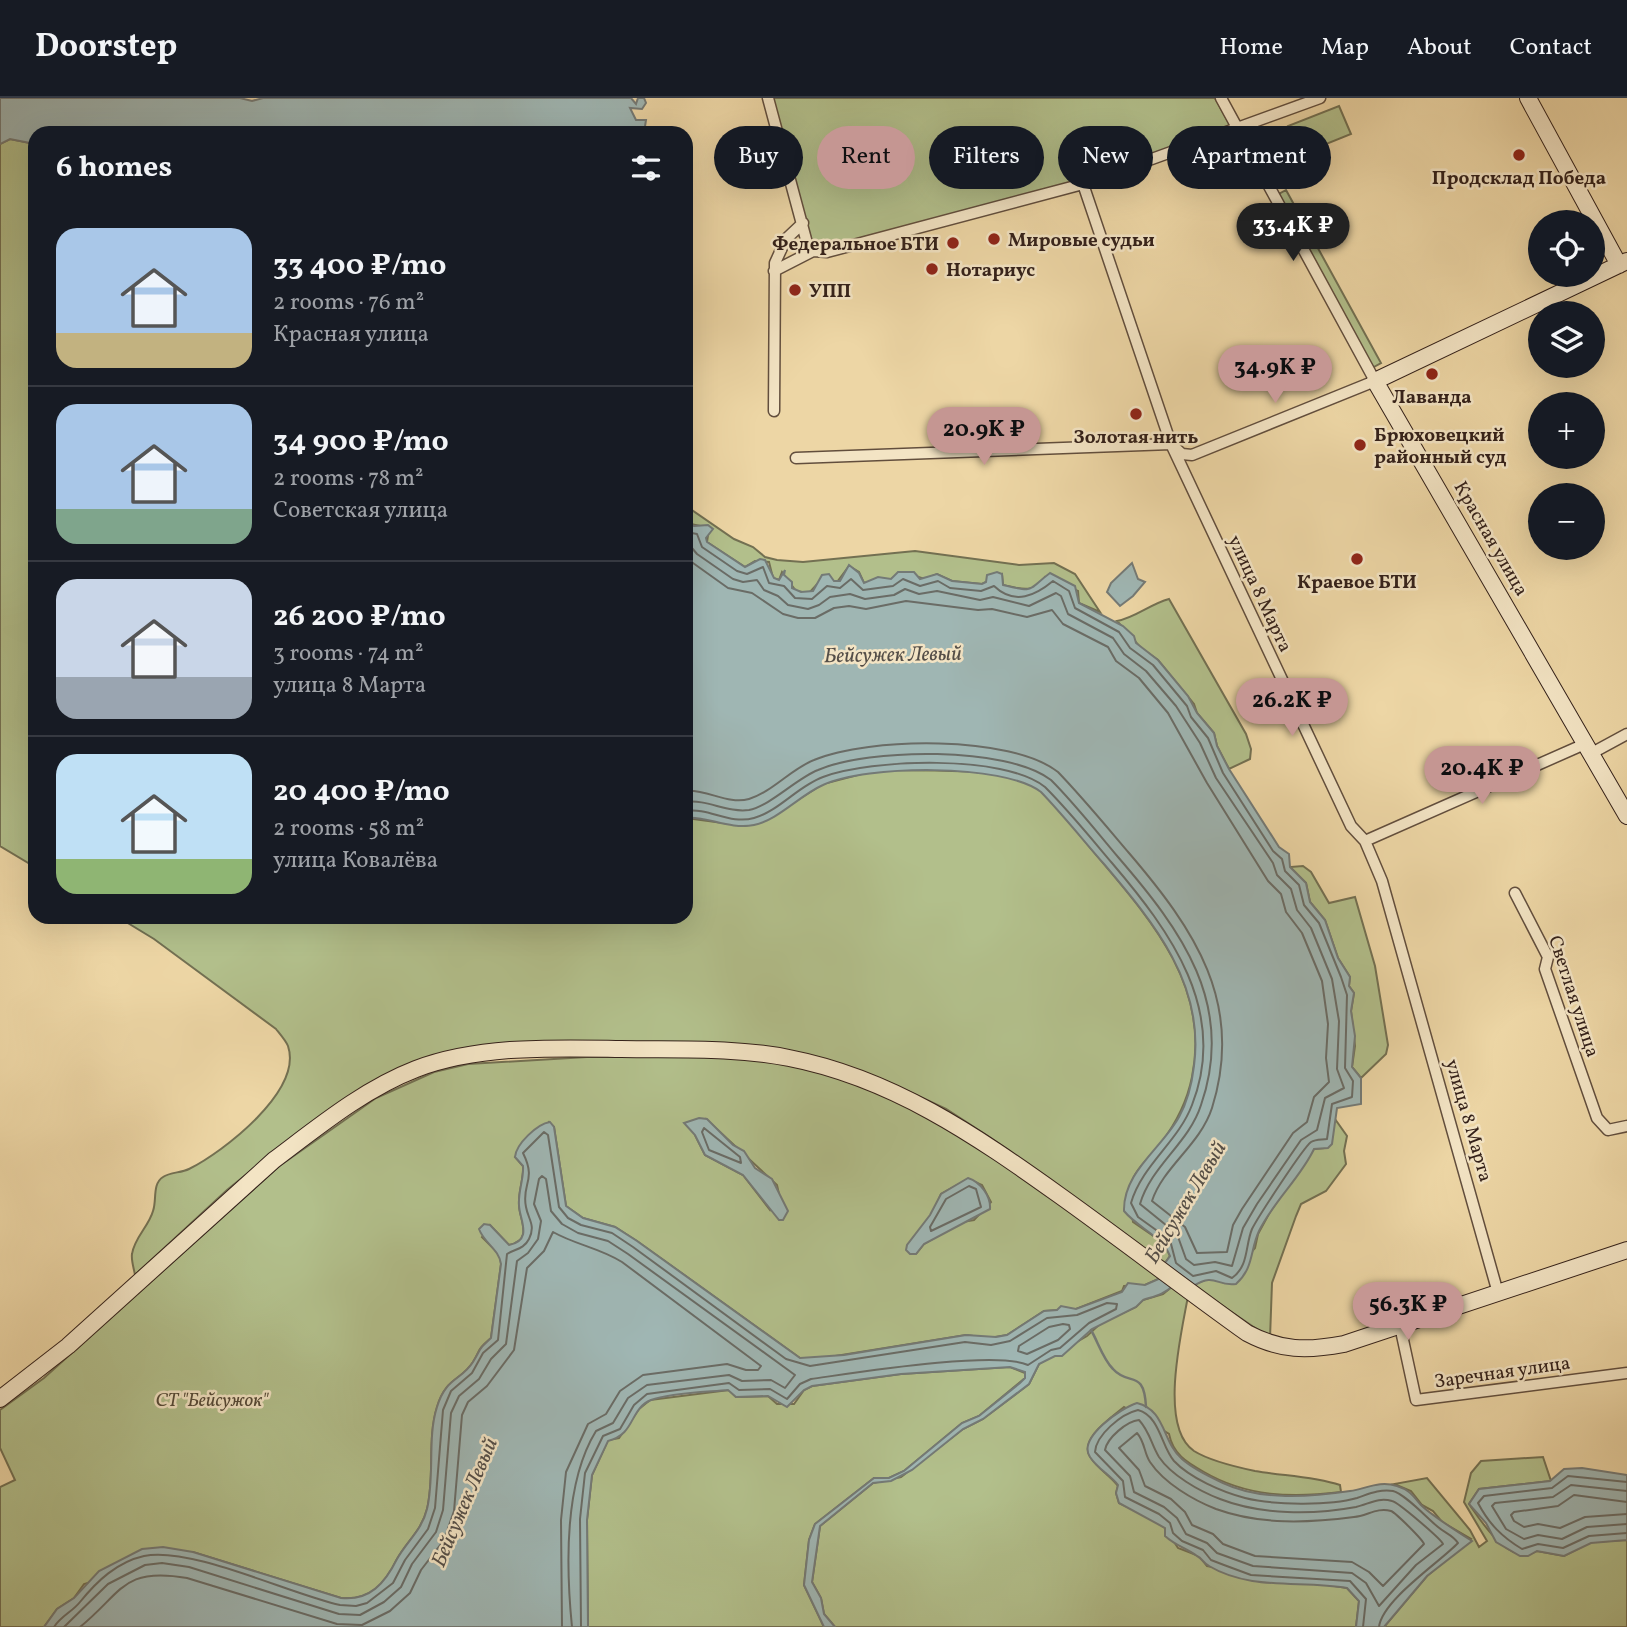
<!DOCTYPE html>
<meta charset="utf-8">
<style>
:root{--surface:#171b24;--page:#242831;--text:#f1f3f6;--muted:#9ea1a6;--line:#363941;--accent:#c59692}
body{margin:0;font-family:Vollkorn,serif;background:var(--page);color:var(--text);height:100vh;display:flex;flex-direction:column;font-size:26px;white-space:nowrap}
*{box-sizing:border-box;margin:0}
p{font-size:23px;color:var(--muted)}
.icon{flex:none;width:38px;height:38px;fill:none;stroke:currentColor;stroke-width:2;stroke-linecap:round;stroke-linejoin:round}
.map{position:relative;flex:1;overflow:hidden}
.details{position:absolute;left:28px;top:28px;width:665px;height:798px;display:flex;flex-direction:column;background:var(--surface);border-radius:21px;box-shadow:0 7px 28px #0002}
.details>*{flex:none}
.banner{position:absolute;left:714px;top:28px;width:665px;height:63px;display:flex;gap:14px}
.buttons{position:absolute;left:1528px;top:112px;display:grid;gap:14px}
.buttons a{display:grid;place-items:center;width:77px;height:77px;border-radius:50%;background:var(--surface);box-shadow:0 7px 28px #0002;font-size:35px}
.price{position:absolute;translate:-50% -60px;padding:0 16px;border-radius:24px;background:var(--accent);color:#111;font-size:23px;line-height:46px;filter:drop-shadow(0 2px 4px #0008)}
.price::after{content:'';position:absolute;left:50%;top:42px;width:21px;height:16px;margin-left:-10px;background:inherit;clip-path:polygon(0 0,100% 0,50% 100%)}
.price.active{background:#222;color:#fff}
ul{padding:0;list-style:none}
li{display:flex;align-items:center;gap:21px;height:175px;padding:0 28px}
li+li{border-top:2px solid var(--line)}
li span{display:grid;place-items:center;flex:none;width:196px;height:140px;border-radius:21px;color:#555}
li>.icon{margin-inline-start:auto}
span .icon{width:84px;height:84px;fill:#fffc;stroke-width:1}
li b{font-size:30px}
h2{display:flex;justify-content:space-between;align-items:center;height:84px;padding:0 28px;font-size:30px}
.pill{padding:0 24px;border-radius:32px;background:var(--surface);box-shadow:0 7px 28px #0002;font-size:24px;line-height:63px}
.pill.active{background:var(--accent);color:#111}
header{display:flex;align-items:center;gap:42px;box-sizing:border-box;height:98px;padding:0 35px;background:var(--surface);border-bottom:2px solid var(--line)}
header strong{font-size:33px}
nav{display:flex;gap:38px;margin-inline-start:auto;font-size:24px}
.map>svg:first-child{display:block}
</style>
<header>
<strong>Doorstep</strong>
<nav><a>Home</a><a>Map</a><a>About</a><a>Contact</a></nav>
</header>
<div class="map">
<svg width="1627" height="1529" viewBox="0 0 1627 1529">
<rect width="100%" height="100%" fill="#edd6a5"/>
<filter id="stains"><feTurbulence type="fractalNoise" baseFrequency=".00286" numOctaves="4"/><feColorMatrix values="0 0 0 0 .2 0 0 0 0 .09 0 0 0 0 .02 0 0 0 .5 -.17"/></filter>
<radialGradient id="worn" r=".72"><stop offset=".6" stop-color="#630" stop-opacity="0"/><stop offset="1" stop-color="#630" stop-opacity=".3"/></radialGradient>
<path fill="#b2bf8b" stroke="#737052" stroke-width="2" fill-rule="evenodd" d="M771,0h444l17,31 -151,51 -254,67h-9l-6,-5z
M1339,8l12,28 -52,21 -11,-29z
M1257,40l25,45 -8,5 -25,-45z
M10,41l25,5v723l-35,-21v-702z
M1286,92l95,173 -9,5 -95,-173z
M686,408l48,33 19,8 12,10 12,3 26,2 112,-11 104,14 35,-2 21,11 25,38 -21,-9 -1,-12 -33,-14c-10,17 -25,12 -42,8l-1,-11 -20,10 -30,-3 -15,-7 -12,5 -23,-7 -11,7 -27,4 -5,-11 -10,-6 -12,16 -17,-1 -11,12 -13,-2 -14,-19 -3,8 -6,-2 -4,-16 -14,-1 -10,6 -38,-25 1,-7 -8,-9 -14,-3z
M1169,501l77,135 5,15 -1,10 -21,10 -12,-23 -3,-13 -17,-20 -3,-9 -36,-44 -17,-12 -24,-27c18,-3 33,-17 52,-22z
M877,672c37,1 121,-3 152,13 23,13 42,42 59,62 56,67 124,137 104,232 -5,25 -15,45 -31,66 -11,14 -26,26 -31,43 -4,9 2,26 3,36l32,22 5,12 -5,7 -174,-125 -45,-29 -62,-29 -68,-23 -354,-7 -182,97 -53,43 -92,85c-1,-6 -4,-15 -3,-21 2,-16 17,-28 21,-43 4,-11 -1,-27 10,-34 7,-5 18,-4 26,-8 34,-17 114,-78 99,-123 -2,-5 -8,-12 -12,-17l-122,-90 -36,-22h568v-99l59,8 21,-6 57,-36z
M1303,768l8,6 18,31 26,-6 20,69 13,79 -2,9 -25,24 -9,-11 3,-21 -4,-35 3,-18 -5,-7 1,-9 -12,-19 -13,-38 -15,-18 -4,-19 -16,-16z
M587,959c61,0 124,-4 185,4 143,19 275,135 391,216l-18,8 -21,1 -2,5 -46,18 -32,2 -37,24 -18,3 -23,-3 -143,23h-23l-163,-117 -22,-14 -32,-9 -17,-12 -12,-79 -5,-5 -34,35 8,9c1,13 -5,25 -4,39 0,14 15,35 -10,40l-19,-20 -8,12 18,18 1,9 -10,74c-15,13 -9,9 -18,24 -12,19 -27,15 -36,45 -10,32 -2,69 -10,102 -5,21 -20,32 -30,50 -12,25 -27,42 -56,39l-148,-46 -109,32 -10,14 -17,11 -13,18h-44v-140l15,-7 -15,-32v-38l44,-32 234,-211 98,-69 58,-26 34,-8zM706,1021l71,66 2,9 -9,16 -27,-35 -38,-20 -10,-20zM968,1081l14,6 9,17 -17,18 -12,2 -38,22 -8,10 25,-60z
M1335,1021l12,17 -3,15 2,13 -20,27 -25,13 -5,12 -24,67 -2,55 -77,-52c12,-7 19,-10 31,-3l31,-35 3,-14 12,-22 44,-63 10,-1z
M1174,1187l14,11c-6,35 -30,131 6,155 16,10 42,16 61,20 29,5 57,5 85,14l1,7c-49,6 -94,5 -137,-20 -18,-10 -31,-18 -35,-38l-45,-27c-12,10 -47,33 -33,51 7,11 19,17 27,28l-2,7 3,10 36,17 10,8 13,20 21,8 8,10 140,22 12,13 -3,26h-521l-11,-13 -3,-16 -9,-16 8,-56 53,-43 28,-6 62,-48 20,-10 46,-35 10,-20 48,-28 14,-13 35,-16 7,-7 20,-6z
M1010,1269l15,6v5l-46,38 -17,7 -58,48 -15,7h-15l-59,46 -6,16 -5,45 20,42h-236l-1,-107 5,-45 16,-35 11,-2 20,-29 11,-9 79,-10 7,7 32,-1 9,8h17l10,-14 8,-4 89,-12z
M1543,1359l8,24 -72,8 -10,15c14,20 41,63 68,47l27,5 27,-14 36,-2v87h-243l43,-51 44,-37 -29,-17 -9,-11 -11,-6 -11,-14 -17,-7 33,-6 43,52 9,17 8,-6 -23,-39 7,-29 10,-12z"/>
<path fill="#9fb6b3" stroke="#747a76" stroke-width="2" d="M0,0h240l12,3 11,-3h368l5,6 2,-6h6l2,5 -4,6 -12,-1 6,12h10l-2,13h-609v11l-25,-5 -10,5z
M686,425l8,3 14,-1 5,4 -7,9 1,4 38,25 15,-8 5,1 9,18 5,2 6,-10 -1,5 8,7v6l9,4 12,-1 9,-16 7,-1 5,7h6l9,-16 10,8 5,10 14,-6 13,2 7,-7h16l6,7 17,-5 15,7 30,3 4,-2 1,-7 10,-3 5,2 1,11c33,8 24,5 47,-12l25,13 4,17 44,23 11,10 2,7 22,17 30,36 9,17 17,20 3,13 12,23 50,78 10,7 1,13 16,16 4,19 15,18 13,38 12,19 -1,9 5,7 -3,18 4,25 -3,31 9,11v26l-24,4 -5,36 -4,4 -14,1c-13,28 -41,53 -55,82 -9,19 -5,37 -23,53 -20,3 -20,-12 -43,2l-28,-23 5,-7c-8,-20 -32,-28 -46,-45 -1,-39 38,-63 55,-94 9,-16 13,-34 15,-51 11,-82 -40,-143 -90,-202 -21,-24 -41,-49 -63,-72 -38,-29 -175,-27 -218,-7 -23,10 -45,35 -69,40 -25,5 -49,-10 -68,-7z
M1132,465l6,16 7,3 -12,14 -13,10 -13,-14 4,-9z
M699,1020l8,1 26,26 11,6 11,17 17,11 16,32 -5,9h-4l-36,-45 -38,-20 -10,-20 -11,-12z
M550,1024l4,5 12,79 17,12 32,9 22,14 163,117 44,-3 122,-20 30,2 11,-2 37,-24 13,-1 4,-4 15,3 46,-17 6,-9 17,2 18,-8 11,8c-11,10 -19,11 -31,15l-7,7 -44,22 -30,27h-7l-16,8 -10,20 -46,35 -20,10 -51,41 -21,11 -18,2 -53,43 -8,56 9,16 3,16 11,13h-11l-20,-42 5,-45 6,-16 59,-46h15l15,-7 58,-48 17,-7 41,-33 5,-5v-6l-15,-5 -109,7 -89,12 -8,4 -17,17 -19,-11 -32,1 -8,-7c-21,2 -58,3 -77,10 -22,9 -15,34 -43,41l-16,34 -5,45 1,107h-544l13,-18 17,-11 25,-27 43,-22 21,-2 30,5 148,46c29,3 44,-15 56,-39 10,-18 25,-29 30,-50 8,-33 0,-71 10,-102 9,-30 24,-26 36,-45 9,-15 4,-11 18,-24l10,-74c-2,-15 -17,-21 -22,-35l5,-5 6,1 19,20c25,-5 10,-26 10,-40 -1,-14 5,-26 4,-39l-8,-9c1,-13 22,-33 35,-35z
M968,1080c13,4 23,19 22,31l-66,35 -8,10h-6l-4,-4 1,-5 23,-30 11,-21z
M1137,1305c29,7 25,39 45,56 10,9 28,18 41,24 38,18 87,14 127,8 16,-2 29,-11 47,-5 13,4 16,10 24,19 10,10 40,29 51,36l-45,35 -43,51h-28l3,-26 -12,-13c-46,-8 -96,3 -138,-22 -5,-2 -7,-8 -12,-10 -11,-8 -21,-10 -32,-20v-8l-46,-25 -3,-10 2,-8c-8,-10 -21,-17 -28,-28 -13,-19 31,-49 47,-54z
M1582,1370l45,7v65l-36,3 -27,13 -27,-5 -9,5h-8l-24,-14 -10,-19 -17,-19 10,-15 71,-8 14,-12z"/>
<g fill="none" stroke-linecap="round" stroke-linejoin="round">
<path stroke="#6a6c66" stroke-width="2" d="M686,434l11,2 5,13 35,24 10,3 16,-7 6,16 15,3 11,12 17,1 15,-13 13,2 11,-9 12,11 30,-4 10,-7 17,7 18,-5 12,7 31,3 13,-5c21,20 42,9 59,-5l16,10 6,17 44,24 11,16 23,17 34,41 4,11 17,21 15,35 50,78 9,8 3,12 14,14 5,20 15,18 22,54 6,18 -2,73 8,13 -1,16 -20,7 -5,35c-5,1 -11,0 -16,3 -8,6 -53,75 -59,87 -7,17 -3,37 -20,49l-16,-7 -23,5 -17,-13 -6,-23 -32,-23 -7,-14c11,-38 47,-61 61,-98 37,-94 -22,-174 -80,-242 -22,-26 -43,-52 -67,-76 -41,-33 -174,-28 -222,-10 -25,9 -44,34 -69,41 -24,7 -46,-11 -68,-7
M686,443l11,13 36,25 10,3 14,-2 7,10 14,6 10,9 20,4 11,-4 11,-8 20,-3 15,5 29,-4 11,-6 14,5 18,-3 43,9 13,-3 36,9 27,-13 5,3 7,18 45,24 11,16 22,17 30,35 24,37 16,35 57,85 4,12 14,14 6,21 14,18 21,51 7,42 -2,48 7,19 -19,10 -8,32 -16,10 -44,64 -14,24 -11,38 -17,-4 -21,3 -8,-6 -9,-25 -37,-30c11,-38 49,-61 61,-99 35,-101 -20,-175 -83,-248 -22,-26 -43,-53 -67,-77 -44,-34 -182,-32 -233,-10 -21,8 -48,36 -69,40 -22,3 -42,-11 -63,-8
M686,460l42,30 24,5 31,21 15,4h17l19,-10 15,-2 17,3 40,-8 72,9 14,-1 35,8 25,-7 11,14 45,23 8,14 23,17 29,35 39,70 61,98 13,13 5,18 16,21 20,48 6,43 -2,34 3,24 -15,15 -7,25 -14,11 -51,76 -9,16 -6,27 -30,1 -12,-26 -33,-26c11,-34 48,-56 60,-93 33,-105 -18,-179 -83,-255 -23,-27 -46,-55 -71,-81 -47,-37 -189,-35 -244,-12 -23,9 -42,32 -65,39 -21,6 -42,-10 -63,-8
M704,1030l36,29 1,6 -32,-13 -7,-18z
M969,1088l7,3 5,18 -50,24 -1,-4 16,-28z
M1063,1226l6,1 1,4 -12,11 -31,14 -9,-3 1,-5 30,-19z
M1139,1322c11,12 12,24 20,37 12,18 40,34 61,42 41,16 93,16 136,8 13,-3 22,-10 36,-6 6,1 49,38 51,43l-27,21 -37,41 -13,-23 -14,-10 -99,-7 -36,-13 -10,-10 -21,-9 -9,-16 -13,-11 -30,-15 -4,-16 -25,-26c2,-12 22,-29 34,-30z
M1137,1335c8,9 7,20 13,29 14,21 43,38 66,47 44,16 92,14 138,8 13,-1 23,-10 37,-6 5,2 32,29 33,33l-41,42 -14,-14 -17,-10 -97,-6 -32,-12 -10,-10 -21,-9 -7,-13 -14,-13 -26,-13 -6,-16 -20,-22z
M1627,1384l-59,-6 -16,12 -68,8 -6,7c11,21 24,34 44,46l16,-5 25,4 26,-12 38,-3
M1627,1393l-56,-6 -18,12 -58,6 -3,3 14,23 18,10 14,-4 24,4 25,-12 40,-3
M1627,1404l-53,-7 -16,11 -44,6 -3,3 3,6 10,6 14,-3 22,4 25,-11 42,-3
M54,1529c7,-11 18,-15 26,-25 17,-21 37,-40 64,-46 46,-10 146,38 196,49l16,1 11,-3 26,-20 12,-23 23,-31 7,-21 8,-98 8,-19 21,-18 11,-20 15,-13 9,-86c8,-5 17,-5 22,-15 7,-14 -1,-20 -3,-32 -5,-23 11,-26 -3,-54l21,-21 4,3 11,72 9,11 13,7 31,8 21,14 153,112 24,7 155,-24 26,3 19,-4 37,-23 30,-3 30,-12 10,1 -1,5 -27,14 -29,25 -9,2 -23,15c-32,-15 -174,8 -217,14l-11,5 -13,15 -17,-10 -31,1 -10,-7 -82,11 -13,11 -14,24 -17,7 -18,37 -5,46 1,108
M64,1529l44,-43 37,-19 17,-2 27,4 150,47 21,1 24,-13 17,-15 11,-23 24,-32 7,-22 8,-97 8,-17 20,-17 12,-20 15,-15 11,-83 11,-8 10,-14 3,-18 -7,-17 5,-25 3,-3 4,3 5,32 11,13 16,9 30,8 20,13 167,121 -10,13 -14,-8 -29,1 -13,-6 -82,10 -19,13 -15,25 -17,8c-32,52 -30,136 -24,196
M80,1529c43,-35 42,-60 107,-49l150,46 25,1 28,-14 20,-18 11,-23 23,-30 10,-29 8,-96 6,-13 19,-16 27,-36 13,-82 17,-17 9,-19c23,13 47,16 69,30l139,104 -3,4h-12l-19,-6 -84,11 -23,16 -14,23 -18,10 -22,48 -5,48 1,107
M1363,1529l3,-28 -16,-18 -99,-6 -27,-10 -13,-5 -8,-10 -21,-9 -9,-8 -3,-10 -11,-9 -34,-17 -2,-16 -28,-29c1,-17 26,-38 43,-42 22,6 23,36 36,51 16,17 48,31 71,37 28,7 84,8 112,0 12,-4 22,-9 36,-7 12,3 34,27 45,36 7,6 15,8 20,16 -18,19 -76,57 -79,84"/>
<path stroke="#747a76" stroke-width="2.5" d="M1091,1232c7,12 12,29 22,39 16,18 31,-1 33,38"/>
<g stroke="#624e3d" stroke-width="13">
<path id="street" d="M768,0l39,145 6,8
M1083,86l88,260 180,382 14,15 17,40 116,412
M774,173l39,-20 14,1 256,-68 237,-86
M774,313l1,-148 11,-24 17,-16
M796,360l375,-14 11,10 10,1 183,-74 -154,-283
M1592,655l35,-19
M1365,743l222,-98
M1515,795l33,64 -3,12 52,149 11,12 19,-4
M1400,1228l16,74 211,-27"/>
</g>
<g stroke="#34211a" stroke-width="18">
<path id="secondary" d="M1528,0l91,167
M1627,163l-252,120 252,435
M0,1301l68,-53 206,-186c44,-33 90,-71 142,-91 63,-24 138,-21 205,-20 56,1 113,-2 168,9 103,20 186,77 270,137 63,45 125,93 188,138 34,18 60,18 97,11l283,-94"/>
</g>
<use href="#street" stroke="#f3e4c4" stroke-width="10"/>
<use href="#secondary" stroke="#f3e4c4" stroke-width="16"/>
</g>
<g fill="#8f2418" stroke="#f3e4c4" stroke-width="2.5">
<circle cx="1519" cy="57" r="7"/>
<circle cx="994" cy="141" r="7"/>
<circle cx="953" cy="145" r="7"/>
<circle cx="932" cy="171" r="7"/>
<circle cx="795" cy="192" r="7"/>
<circle cx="1432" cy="276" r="7"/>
<circle cx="1136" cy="316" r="7"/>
<circle cx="1360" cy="347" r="7"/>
<circle cx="1357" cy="461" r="7"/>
</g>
<g text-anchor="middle" stroke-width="5" stroke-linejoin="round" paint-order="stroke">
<g font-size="19" font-weight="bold" fill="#34211a" stroke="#f3e4c4">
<text x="1519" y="86">Продсклад Победа</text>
<text x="1008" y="148" text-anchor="start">Мировые судьи</text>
<text x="939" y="152" text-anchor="end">Федеральное БТИ</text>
<text x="946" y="178" text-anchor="start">Нотариус</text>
<text x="809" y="199" text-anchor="start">УПП</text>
<text x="1432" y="305">Лаванда</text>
<text x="1374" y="343" text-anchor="start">Брюховецкий<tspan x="1374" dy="22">районный суд</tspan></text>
<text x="1136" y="345">Золотая нить</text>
<text x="1357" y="490">Краевое БТИ</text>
</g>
<g font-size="19" fill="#34211a" stroke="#f3e4c4">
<text transform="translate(1492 440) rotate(60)" y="7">Красная улица</text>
<text transform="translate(1261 495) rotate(65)" y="7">улица 8 Марта</text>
<text transform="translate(1575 898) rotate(72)" y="7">Светлая улица</text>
<text transform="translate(1470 1022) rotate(74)" y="7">улица 8 Марта</text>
<text transform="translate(1502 1273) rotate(-8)" y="7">Заречная улица</text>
</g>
<g font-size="19" font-style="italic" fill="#544836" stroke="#f3e4c4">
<text x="212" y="1308">СТ "Бейсужок"</text>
</g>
<g font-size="21" font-style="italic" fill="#544e48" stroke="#f3e4c4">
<text transform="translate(893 556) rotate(-1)" y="7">Бейсужек Левый</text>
<text transform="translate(1185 1104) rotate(-59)" y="7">Бейсужек Левый</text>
<text transform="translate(464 1404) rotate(-67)" y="7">Бейсужек Левый</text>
</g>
</g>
<rect width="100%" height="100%" filter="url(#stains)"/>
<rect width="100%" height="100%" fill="url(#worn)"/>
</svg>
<div class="buttons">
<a><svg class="icon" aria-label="locate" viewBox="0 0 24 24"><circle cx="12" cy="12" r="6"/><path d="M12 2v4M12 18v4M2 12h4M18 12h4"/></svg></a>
<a><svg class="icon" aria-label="layers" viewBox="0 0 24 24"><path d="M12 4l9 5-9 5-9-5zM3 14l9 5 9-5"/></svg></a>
<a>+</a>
<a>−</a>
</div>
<b class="price active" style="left:1293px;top:165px">33.4K ₽</b>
<b class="price" style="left:1275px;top:307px">34.9K ₽</b>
<b class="price" style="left:984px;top:369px">20.9K ₽</b>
<b class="price" style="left:1292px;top:640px">26.2K ₽</b>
<b class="price" style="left:1482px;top:708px">20.4K ₽</b>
<b class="price" style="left:1408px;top:1244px">56.3K ₽</b>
<div class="banner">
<a class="pill">Buy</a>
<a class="pill active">Rent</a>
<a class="pill">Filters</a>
<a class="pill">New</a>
<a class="pill">Apartment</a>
</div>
<section class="details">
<h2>6 homes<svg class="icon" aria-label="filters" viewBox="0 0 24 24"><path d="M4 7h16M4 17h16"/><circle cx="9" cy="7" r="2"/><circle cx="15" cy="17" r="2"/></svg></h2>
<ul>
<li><span style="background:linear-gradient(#a9c7e8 75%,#c2b280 0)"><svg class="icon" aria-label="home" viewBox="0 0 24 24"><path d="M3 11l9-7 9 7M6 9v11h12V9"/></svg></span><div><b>33 400 ₽/mo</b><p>2 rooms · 76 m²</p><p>Красная улица</p></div></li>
<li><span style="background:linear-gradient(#a9c7e8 75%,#7fa58c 0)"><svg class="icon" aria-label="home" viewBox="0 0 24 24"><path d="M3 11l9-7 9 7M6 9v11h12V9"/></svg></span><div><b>34 900 ₽/mo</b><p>2 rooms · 78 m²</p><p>Советская улица</p></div></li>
<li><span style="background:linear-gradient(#c9d6e8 70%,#9aa5b1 0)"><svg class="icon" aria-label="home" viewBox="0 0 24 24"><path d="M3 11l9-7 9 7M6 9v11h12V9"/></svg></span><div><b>26 200 ₽/mo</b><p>3 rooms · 74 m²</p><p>улица 8 Марта</p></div></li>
<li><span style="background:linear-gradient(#bfe0f5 75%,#8fb573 0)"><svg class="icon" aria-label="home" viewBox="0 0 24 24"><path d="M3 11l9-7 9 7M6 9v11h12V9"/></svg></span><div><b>20 400 ₽/mo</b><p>2 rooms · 58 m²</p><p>улица Ковалёва</p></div></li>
</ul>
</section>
</div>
